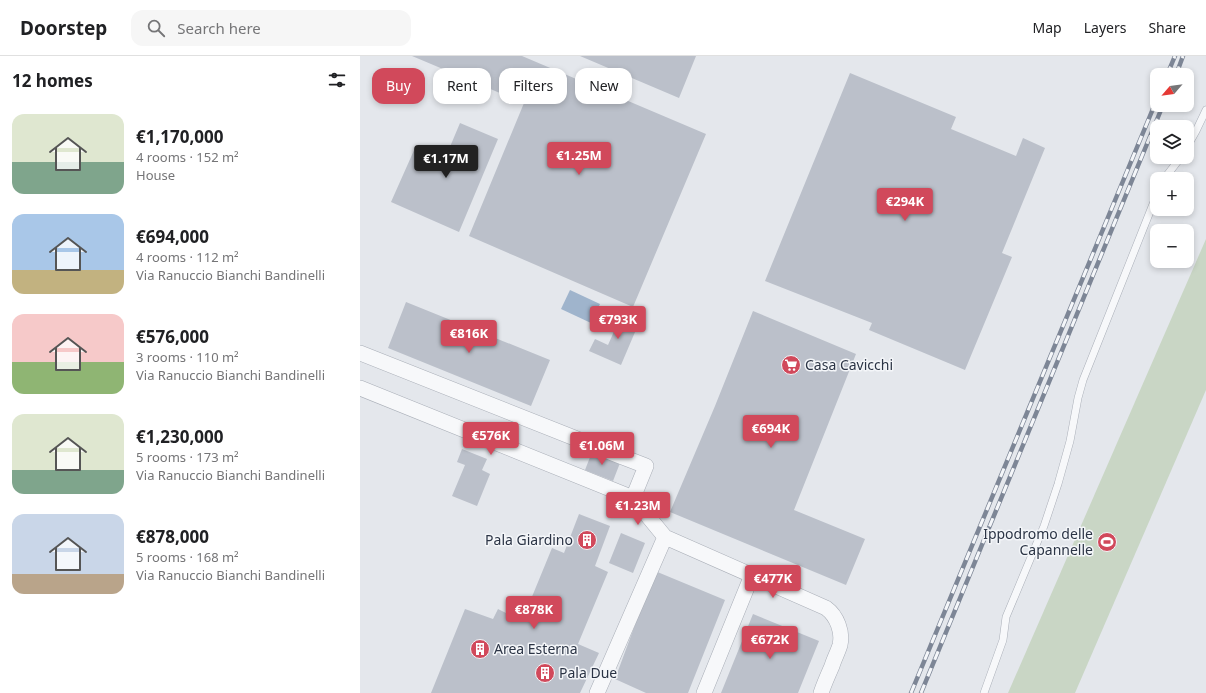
<!DOCTYPE html>
<meta charset="utf-8">
<style>
:root{--surface:#fff;--page:#f6f6f6;--text:#202124;--muted:#757577;--line:#e0e0e0;--accent:#d1495b}
body{margin:0;font-family:"Noto Sans",sans-serif;background:var(--page);color:var(--text);height:100vh;display:flex;flex-direction:column;font-size:15px;white-space:nowrap}
*{box-sizing:border-box;margin:0}
p{font-size:13px;color:var(--muted)}
.icon{flex:none;width:22px;height:22px;fill:none;stroke:currentColor;stroke-width:2;stroke-linecap:round;stroke-linejoin:round}
.map{position:relative;flex:1;overflow:hidden}
.details{display:flex;flex-direction:column;background:var(--surface);width:360px}
.details>*{flex:none}
.banner{position:absolute;left:12px;top:12px;width:380px;height:36px;display:flex;gap:8px}
.needle{width:26px;rotate:242deg}
.fabs{position:absolute;left:790px;top:12px;display:grid;gap:8px}
.fabs a{display:grid;place-items:center;width:44px;height:44px;border-radius:8px;background:var(--surface);box-shadow:0 2px 6px #0003;font-size:20px}
.price{position:absolute;translate:-50% -34px;padding:0 9px;border-radius:4px;background:var(--accent);color:#fff;font-size:13px;line-height:26px;filter:drop-shadow(0 1px 2px #0008)}
.price::after{content:'';position:absolute;left:50%;top:24px;width:12px;height:9px;margin-left:-6px;background:inherit;clip-path:polygon(0 0,100% 0,50% 100%)}
.price.on{background:#222;color:#fff}
ul{padding:0;list-style:none}
li{display:flex;align-items:center;gap:12px;height:100px;padding:0 12px}
li span{display:grid;place-items:center;flex:none;width:112px;height:80px;border-radius:12px;color:#555}
li>.icon{margin-inline-start:auto}
span .icon{width:48px;height:48px;fill:#fffc;stroke-width:1}
li b{font-size:17px}
h2{display:flex;justify-content:space-between;align-items:center;height:48px;padding:0 12px;font-size:17px}
.chip{padding:0 14px;border-radius:12px;background:var(--surface);box-shadow:0 2px 6px #0003;font-size:14px;line-height:36px}
.chip.on{background:var(--accent);color:#fff}
header{display:flex;align-items:center;gap:24px;box-sizing:border-box;height:56px;padding:0 20px;background:var(--surface);border-bottom:1px solid var(--line)}
header strong{font-size:19px}
nav{display:flex;gap:22px;margin-inline-start:auto;font-size:14px}
.search{width:280px;height:36px;background:var(--page);display:flex;align-items:center;gap:10px;box-sizing:border-box;padding:0 14px;border-radius:12px;color:var(--muted);font-size:15px}
main{display:flex;flex:1;min-height:0}
.map>svg:first-child{display:block}
</style>
<header>
<strong>Doorstep</strong>
<div class="search"><svg class="icon" aria-label="search" viewBox="0 0 24 24"><circle cx="10" cy="10" r="6"/><path d="M15 15l6 6"/></svg>Search here</div>
<nav><a>Map</a><a>Layers</a><a>Share</a></nav>
</header>
<main>
<section class="details">
<h2>12 homes<svg class="icon" aria-label="filters" viewBox="0 0 24 24"><path d="M4 7h16M4 17h16"/><circle cx="9" cy="7" r="2"/><circle cx="15" cy="17" r="2"/></svg></h2>
<ul>
<li><span style="background:linear-gradient(#dfe7d0 60%,#7fa58c 0)"><svg class="icon" aria-label="home" viewBox="0 0 24 24"><path d="M3 11l9-7 9 7M6 9v11h12V9"/></svg></span><div><b>€1,170,000</b><p>4 rooms · 152 m²</p><p>House</p></div></li>
<li><span style="background:linear-gradient(#a9c7e8 70%,#c2b280 0)"><svg class="icon" aria-label="home" viewBox="0 0 24 24"><path d="M3 11l9-7 9 7M6 9v11h12V9"/></svg></span><div><b>€694,000</b><p>4 rooms · 112 m²</p><p>Via Ranuccio Bianchi Bandinelli</p></div></li>
<li><span style="background:linear-gradient(#f6c9c9 60%,#8fb573 0)"><svg class="icon" aria-label="home" viewBox="0 0 24 24"><path d="M3 11l9-7 9 7M6 9v11h12V9"/></svg></span><div><b>€576,000</b><p>3 rooms · 110 m²</p><p>Via Ranuccio Bianchi Bandinelli</p></div></li>
<li><span style="background:linear-gradient(#dfe7d0 70%,#7fa58c 0)"><svg class="icon" aria-label="home" viewBox="0 0 24 24"><path d="M3 11l9-7 9 7M6 9v11h12V9"/></svg></span><div><b>€1,230,000</b><p>5 rooms · 173 m²</p><p>Via Ranuccio Bianchi Bandinelli</p></div></li>
<li><span style="background:linear-gradient(#c9d6e8 75%,#b9a48a 0)"><svg class="icon" aria-label="home" viewBox="0 0 24 24"><path d="M3 11l9-7 9 7M6 9v11h12V9"/></svg></span><div><b>€878,000</b><p>5 rooms · 168 m²</p><p>Via Ranuccio Bianchi Bandinelli</p></div></li>
</ul>
</section>
<div class="map">
<svg width="846" height="637" viewBox="0 0 846 637">
<rect width="100%" height="100%" fill="#e4e7ec"/>
<path fill="#c9d6c5" d="M846,183v151l-131,303h-67z"/>
<path fill="#9fb4cc" d="M210,234l30,14 -9,19 -30,-14z"/>
<path fill="#bbc0ca" d="M52,0h110l184,78 -73,173 -164,-71 55,-133z
M220,0h116l-17,42z
M490,17l106,44 -5,12 65,27 7,-18 22,10 -43,105 10,4 -47,113 -96,-40 3,-7 -107,-42z
M100,67l38,16 -39,93 -68,-30 24,-54 29,13z
M46,246l144,58 -19,46 -143,-58z
M263,255l18,7 -20,47 -32,-14 6,-12 13,6z
M393,255l103,43 -62,156 71,29 -19,46 -176,-73 45,-106z
M102,393l25,10 -5,11 8,4 -13,32 -25,-10 13,-31 -8,-3z
M232,396l28,11 -7,18 -28,-11z
M219,458l31,12 -15,40 13,6 -30,72 21,9 -19,40h-149l34,-84 28,10 5,-10 24,12 30,-73 12,5z
M261,477l24,10 -12,30 -24,-10z
M295,515l70,29 -37,93h-42l-31,-14z
M393,558l66,27 -21,52h-77z"/>
<g fill="none" stroke-linecap="round" stroke-linejoin="round">
<g stroke="#a9aeb7" stroke-width="8">
<path id="service" d="M827,91l9,-16 10,-21
M804,123l17,-22
M624,637l19,-53 3,-23 38,-91 14,-42 12,-43 8,-43 5,-18 74,-186"/>
</g>
<g stroke="#a9aeb7" stroke-width="16">
<path id="minor" d="M0,297l260,103 26,10 -13,32
M0,332l273,110 32,39 161,71c11,8 17,24 14,37 -2,7 -6,14 -8,21 -4,9 -8,18 -11,27
M237,637l68,-156
M344,637l48,-118"/>
</g>
<use href="#service" stroke="#f7f8fa" stroke-width="7"/>
<use href="#minor" stroke="#f7f8fa" stroke-width="15"/>
<g stroke="#7d8696" stroke-width="4.5">
<path id="rail" d="M807,19l8,-19
M816,19l7,-19
M551,637l246,-594
M561,637l242,-588"/>
</g>
<use href="#rail" stroke="#f4f6f9" stroke-width="3" stroke-dasharray="9" stroke-linecap="butt"/>
</g>
<defs>
<g id="supermarket-disc" transform="scale(1)"><circle r="9.5" fill="#d1495b" stroke="#f4f6f9"/><path d="M-6-5.5h2.5l.6 2H6L4.5 2H-2.5L-4.4-4H-6ZM-1.5 3.2a1.3 1.3 0 1 0 .1 0ZM3 3.2a1.3 1.3 0 1 0 .1 0Z" fill="#fff"/></g>
<g id="building-disc" transform="scale(1)"><circle r="9.5" fill="#d1495b" stroke="#f4f6f9"/><path d="M-4-6H4V6H1V3H-1V6H-4ZM-2.5-4.3h1.7v1.8h-1.7ZM.8-4.3h1.7v1.8H.8ZM-2.5-1h1.7V.8h-1.7ZM.8-1h1.7V.8H.8Z" fill="#fff"/></g>
<g id="stadium-disc" transform="scale(1)"><circle r="9.5" fill="#d1495b" stroke="#f4f6f9"/><path d="M0-5a6.5 5 0 1 0 0 10a6.5 5 0 1 0 0-10ZM-3.5-1.8h7v3.6h-7Z" fill="#fff"/></g>
</defs>
<g fill-rule="evenodd">
<use href="#supermarket-disc" x="431" y="309"/>
<use href="#building-disc" x="227" y="484"/>
<use href="#stadium-disc" x="747" y="486"/>
<use href="#building-disc" x="120" y="593"/>
<use href="#building-disc" x="185" y="617"/>
</g>
<g text-anchor="middle" stroke-width="3" stroke-linejoin="round" paint-order="stroke">
<g font-size="14" fill="#2b3445" stroke="#f4f6f9" text-anchor="start">
<text x="445" y="314">Casa Cavicchi</text>
<text x="733" y="483" text-anchor="end">Ippodromo delle<tspan x="733" dy="16">Capannelle</tspan></text>
<text x="213" y="489" text-anchor="end">Pala Giardino</text>
<text x="134" y="598">Area Esterna</text>
<text x="199" y="622">Pala Due</text>
</g>
</g>
</svg>
<div class="fabs">
<a><svg class="needle" viewBox="-14 -14 28 28"><path d="M0-13l5 13h-10z" fill="#e53935"/><path d="M0 13l5-13h-10z" fill="#757577"/></svg></a>
<a><svg class="icon" aria-label="layers" viewBox="0 0 24 24"><path d="M12 4l9 5-9 5-9-5zM3 14l9 5 9-5"/></svg></a>
<a>+</a>
<a>−</a>
</div>
<b class="price" style="left:219px;top:120px">€1.25M</b>
<b class="price on" style="left:86px;top:123px">€1.17M</b>
<b class="price" style="left:545px;top:166px">€294K</b>
<b class="price" style="left:258px;top:284px">€793K</b>
<b class="price" style="left:109px;top:298px">€816K</b>
<b class="price" style="left:411px;top:393px">€694K</b>
<b class="price" style="left:131px;top:400px">€576K</b>
<b class="price" style="left:242px;top:410px">€1.06M</b>
<b class="price" style="left:278px;top:470px">€1.23M</b>
<b class="price" style="left:413px;top:543px">€477K</b>
<b class="price" style="left:174px;top:574px">€878K</b>
<b class="price" style="left:410px;top:604px">€672K</b>
<div class="banner">
<a class="chip on">Buy</a>
<a class="chip">Rent</a>
<a class="chip">Filters</a>
<a class="chip">New</a>
</div>
</div>
</main>
